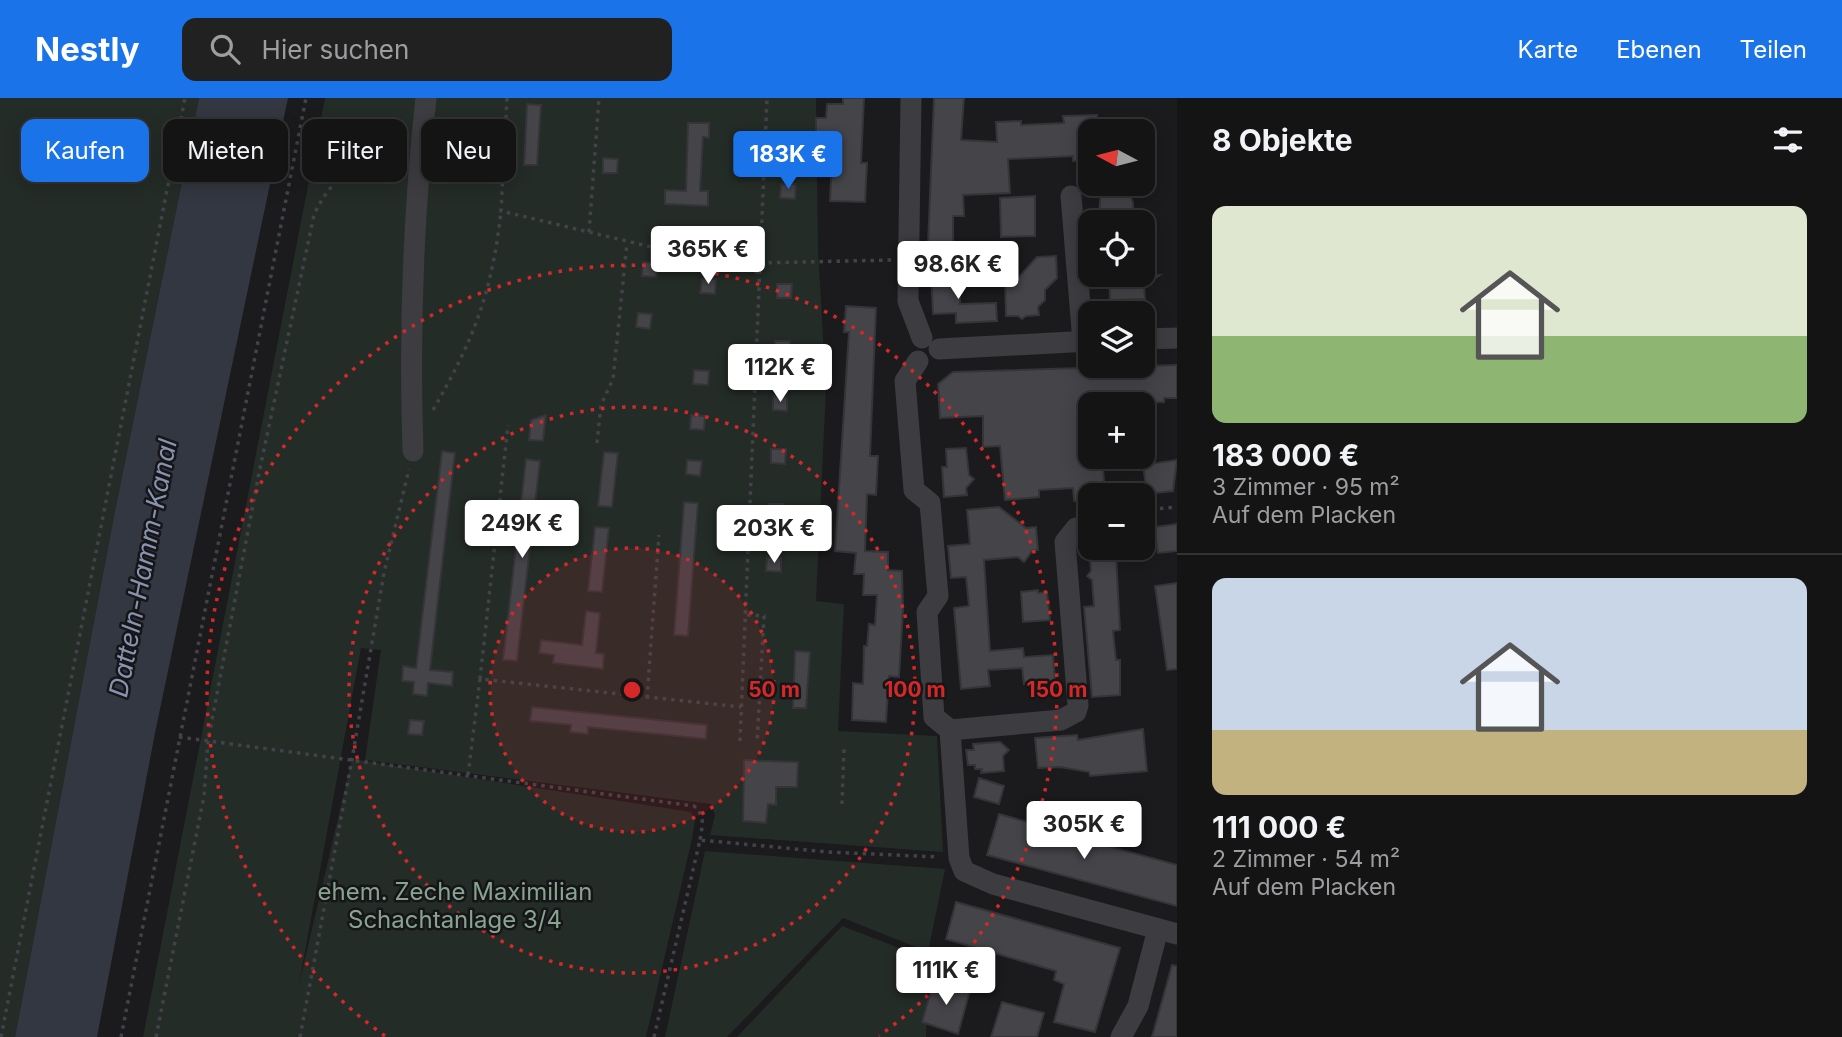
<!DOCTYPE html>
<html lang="de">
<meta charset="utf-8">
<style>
:root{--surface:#141415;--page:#212122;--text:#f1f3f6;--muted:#9d9ea0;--line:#333334;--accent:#1a73e8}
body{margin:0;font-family:Inter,sans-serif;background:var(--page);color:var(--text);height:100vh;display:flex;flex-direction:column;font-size:26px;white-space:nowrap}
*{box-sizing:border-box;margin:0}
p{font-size:23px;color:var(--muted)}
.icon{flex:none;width:38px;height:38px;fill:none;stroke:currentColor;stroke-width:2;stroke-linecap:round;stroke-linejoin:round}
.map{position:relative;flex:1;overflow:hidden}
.side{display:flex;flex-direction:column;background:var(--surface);width:665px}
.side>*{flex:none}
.guide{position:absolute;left:21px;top:21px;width:665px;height:63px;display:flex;gap:14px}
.needle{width:46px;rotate:277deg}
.buttons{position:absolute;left:1078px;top:21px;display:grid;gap:14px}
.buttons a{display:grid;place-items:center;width:77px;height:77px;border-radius:14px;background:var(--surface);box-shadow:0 4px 18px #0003,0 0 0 2px var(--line);font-size:35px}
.price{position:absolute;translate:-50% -60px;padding:0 16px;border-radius:7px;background:#fff;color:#222;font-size:23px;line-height:46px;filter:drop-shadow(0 2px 4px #0008)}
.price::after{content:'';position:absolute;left:50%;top:42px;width:21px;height:16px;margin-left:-10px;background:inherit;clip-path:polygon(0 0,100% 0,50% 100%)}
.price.active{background:var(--accent);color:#fff}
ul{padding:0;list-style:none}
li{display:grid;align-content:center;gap:14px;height:371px;padding:0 35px}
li+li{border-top:2px solid var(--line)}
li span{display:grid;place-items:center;height:217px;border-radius:14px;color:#555}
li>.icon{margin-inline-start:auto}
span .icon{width:126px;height:126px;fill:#fffc;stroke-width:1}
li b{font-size:30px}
h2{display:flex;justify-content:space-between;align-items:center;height:84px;padding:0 35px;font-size:30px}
.pill{padding:0 24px;border-radius:14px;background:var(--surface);box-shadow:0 4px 18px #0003,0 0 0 2px var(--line);font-size:24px;line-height:63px}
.pill.active{background:var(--accent);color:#fff}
header{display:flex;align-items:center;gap:42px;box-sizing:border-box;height:98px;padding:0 35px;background:var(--accent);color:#fff}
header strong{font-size:33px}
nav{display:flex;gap:38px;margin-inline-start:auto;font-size:24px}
.search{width:490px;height:63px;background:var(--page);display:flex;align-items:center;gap:18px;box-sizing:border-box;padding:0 24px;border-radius:14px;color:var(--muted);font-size:26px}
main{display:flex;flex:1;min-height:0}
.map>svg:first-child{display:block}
</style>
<header>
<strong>Nestly</strong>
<div class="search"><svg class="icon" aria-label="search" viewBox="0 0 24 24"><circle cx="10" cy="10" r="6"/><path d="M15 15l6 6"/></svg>Hier suchen</div>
<nav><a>Karte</a><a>Ebenen</a><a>Teilen</a></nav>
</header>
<main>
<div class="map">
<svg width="1177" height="939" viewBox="0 0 1177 939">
<rect width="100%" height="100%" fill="#1b1a1c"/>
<path fill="#242c27" d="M0,0h199l-84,413 -100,526h-15z
M325,0h491l2,152 8,138 -10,213 28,3 -6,127 99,5 6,116 -233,-17 5,-20 -4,-11 -346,-44 16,-110 -20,-2 -62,336 53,-225 339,53 4,8 -3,19 -46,198h-503z
M705,753l240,18 -17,83 -85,-34 -116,119h-62z
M842,828l86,33 -2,78h-189z"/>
<path fill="#333741" d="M199,0h89l-133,635 -58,304h-82l100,-526z"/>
<path fill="#454449" stroke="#353438" stroke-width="2" d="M843,0h21l-3,65h6l-2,39 -35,-1 2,-40h-16v-43h10l1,-14h16z
M934,0h30l-3,42 36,2 -1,-20 25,-1v4l43,-2 -1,-7 34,-1v16h-7v29l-17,1v-5l-65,3 2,34 -47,2 1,21h-11v27l-25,1z
M527,6l14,1 -4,60h-13z
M688,25h21v15l-6,-1 -3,54h8v15l-43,-2v-14l21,1z
M603,60l15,1 -1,14h-14z
M781,86h15l-1,15 -15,-1z
M1128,91l5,14 1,19h-31l-4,-10 2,-22z
M1035,98v40l-34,1 -1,-39z
M1056,158l1,22 -12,12v10l-7,7 1,8 -13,1 -4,3 -4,-3h-12l-1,-36 6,-7 7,5 19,-21z
M643,164l15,1 -2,14 -14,-1z
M959,174l1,32 36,-1 1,18 -41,2v-10l-23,1 -2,-41z
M1160,177l-16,11 1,13 -35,1 -1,-24z
M702,181h14l-1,15 -15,-1z
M777,186h15l-1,14h-14z
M846,208l30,2 -6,148h8l-2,39 -9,-1 -2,57 23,1v18l14,1 1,38 -4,68 -10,-1 -3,46 -34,-2 1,-37 10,1 1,-38h3l2,-22 6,1 2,-30h-14l1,-21h-10l2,-21 -21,-2 14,-219h-5z
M638,215l14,1 -2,15 -14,-2z
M775,243h15l-1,15 -14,-1z
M1177,267v33h-13v4l-74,2v64l13,-1 2,28h-15v5l-16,1 -1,-13 -34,2v7l-34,3 -5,-54 -17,1v-31l-43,2 -2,-34 15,-12z
M694,272l15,1 -1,14 -15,-1z
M773,298l14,1v14l-14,-1z
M546,317l-3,26 -14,-1 2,-20z
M691,317l14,1 -1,14 -14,-1z
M966,350l3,27 5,4 -8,9 1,7 -23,2 -2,-30h5l-1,-18z
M771,351h15l-1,15 -14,-1z
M442,353l13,2 -25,217 23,2 -1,14 -24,-3 -1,13 -14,-2 1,-12 -12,-1 1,-15 13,2z
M604,354l14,1 -6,54 -14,-1z
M526,361l14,2 -23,200 -14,-1z
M687,362l15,1 -2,15 -14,-2z
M1177,362l-4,31 -26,3 -4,-29z
M684,404l14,1 -10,133 -14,-1z
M769,406h14v14h-14z
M999,409l27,21 10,-1 2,23h-5l-9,12 -6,-5 -34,3 6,91 33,-3 1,9 29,-2 2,26 -31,3 -2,-16 -34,2 2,16 -29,3 -7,-81 15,-2 -3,-29 -15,1 -3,-32 22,-2 -3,-34z
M1177,426v27l-19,2 -4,-26z
M595,429l14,1 -7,64 -14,-1z
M1116,458l4,74 -7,1 3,29h4v35l-28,2 -8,-90 10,-1 -2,-26 -5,-4 4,-5 -1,-13z
M767,459l14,1v14l-15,-1z
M1177,485v86l-10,1 -12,-84z
M1038,492v3l9,-1 3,28 -27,2 -2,-30z
M586,513l14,2 -4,40 8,1 -1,15 -50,-6 1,-8 -15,-2 2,-13 41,5z
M795,553l15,1 -4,56h-13z
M532,609l175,18 -1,14 -118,-12v7l-18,-2 1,-7 -41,-4z
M410,622l14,1 -2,14 -14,-1z
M1143,631l4,42 -57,5 -1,-4 -29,-5 -22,1 -3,-30 42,-3 1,5z
M1000,644l9,8 -6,6 1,15 -23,2 1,-4h-7v-4h-7l-2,-15h8l-1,-6z
M744,662l54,2 -1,25h-21v18l-8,-1 -2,19 -23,-2z
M979,680l25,8 -5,18 -25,-7z
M999,716l46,13 -2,6 31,8 1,-4 102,28v41l-190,-51z
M956,804l164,46 -25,84 -41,-10 10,-38 -10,-4 2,-9 -110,-32z
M1172,867l5,1v71h-25z
M934,882l36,10 -12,44 -36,-12z
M1002,904l42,11 -7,24h-46z"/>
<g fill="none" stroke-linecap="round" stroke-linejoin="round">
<path stroke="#424248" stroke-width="3.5" stroke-dasharray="3.5 5" stroke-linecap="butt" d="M507,0l-6,113 259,62
M589,134l10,-134
M760,165l131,-3
M433,312c41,-71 59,-117 68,-199
M597,345l4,-38 12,-26 14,-136
M1143,412l34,-3
M747,517l17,1 -7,127
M480,581l28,-254
M647,600l12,-163
M179,639l515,69c12,10 8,20 6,34
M740,643l27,-643
M468,677l12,-96 261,28
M842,706l2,-56
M1,939l184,-939
M121,939l185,-939
M156,939l48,-241 4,-55 51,-268 55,-258c17,-38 44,-56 86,-58
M300,939l52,-278 32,-186 25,-104
M654,939l46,-197 128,12 111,5"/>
<path stroke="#3c3c41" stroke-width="21" d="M911,0l-3,203 14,37
M1071,98l12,146
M1143,241l34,-1
M939,251l151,-8
M918,263l-13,20 9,109 16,13 8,93 -11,16 7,105 16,13 9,128 5,13 29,13 184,50
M413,353c-4,-118 0,-235 13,-353
M950,632l111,-10 15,-8 2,-7 -13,-163 11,-14
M1121,939l17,-31 20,-77"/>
</g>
<circle cx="632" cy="592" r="142" fill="#d62828" fill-opacity=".12"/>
<g fill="none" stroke="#d62828" stroke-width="3.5" stroke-dasharray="3.5 7">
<circle cx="632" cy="592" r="142"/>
<circle cx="632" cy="592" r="283"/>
<path d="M385 938A425 425 0 1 1 879 938"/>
</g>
<g text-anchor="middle" stroke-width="5" stroke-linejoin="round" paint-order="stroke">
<g font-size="24" fill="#87a491" stroke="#161517">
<text x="455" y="802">ehem. Zeche Maximilian<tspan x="455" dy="28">Schachtanlage 3/4</tspan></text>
</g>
<g font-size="26" font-style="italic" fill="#8893b2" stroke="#161517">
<text transform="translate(143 470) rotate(-79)" y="9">Datteln-Hamm-Kanal</text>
</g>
</g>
<circle cx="632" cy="592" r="10" fill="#d62828" stroke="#161517" stroke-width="3.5"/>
<g font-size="21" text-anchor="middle" font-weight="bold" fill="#d62828" stroke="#161517" stroke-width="5" stroke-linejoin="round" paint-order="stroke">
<text x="774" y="599">50 m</text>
<text x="915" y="599">100 m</text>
<text x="1057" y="599">150 m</text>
</g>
</svg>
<div class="buttons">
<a><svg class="needle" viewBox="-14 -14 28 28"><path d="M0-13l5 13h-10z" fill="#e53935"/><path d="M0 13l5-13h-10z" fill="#9d9ea0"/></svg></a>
<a><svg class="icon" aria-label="locate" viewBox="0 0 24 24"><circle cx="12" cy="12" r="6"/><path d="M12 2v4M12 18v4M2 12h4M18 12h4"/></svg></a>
<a><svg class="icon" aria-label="layers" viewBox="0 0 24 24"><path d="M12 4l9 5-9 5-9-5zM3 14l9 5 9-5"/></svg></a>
<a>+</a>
<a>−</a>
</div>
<b class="price active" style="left:788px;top:93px">183K €</b>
<b class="price" style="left:708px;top:188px">365K €</b>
<b class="price" style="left:958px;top:203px">98.6K €</b>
<b class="price" style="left:780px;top:306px">112K €</b>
<b class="price" style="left:522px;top:462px">249K €</b>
<b class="price" style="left:774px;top:467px">203K €</b>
<b class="price" style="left:1084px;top:763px">305K €</b>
<b class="price" style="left:946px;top:909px">111K €</b>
<div class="guide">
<a class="pill active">Kaufen</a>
<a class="pill">Mieten</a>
<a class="pill">Filter</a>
<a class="pill">Neu</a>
</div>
</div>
<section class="side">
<h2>8 Objekte<svg class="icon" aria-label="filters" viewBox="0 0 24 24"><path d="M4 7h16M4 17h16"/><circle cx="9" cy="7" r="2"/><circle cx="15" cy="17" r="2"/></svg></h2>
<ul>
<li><span style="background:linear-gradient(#dfe7d0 60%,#8fb573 0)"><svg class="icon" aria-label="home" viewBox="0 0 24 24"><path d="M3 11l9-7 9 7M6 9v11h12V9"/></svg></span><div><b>183 000 €</b><p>3 Zimmer · 95 m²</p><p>Auf dem Placken</p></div></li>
<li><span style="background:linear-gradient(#c9d6e8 70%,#c2b280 0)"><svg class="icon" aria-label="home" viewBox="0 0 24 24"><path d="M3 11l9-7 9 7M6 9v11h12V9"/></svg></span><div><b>111 000 €</b><p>2 Zimmer · 54 m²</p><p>Auf dem Placken</p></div></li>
</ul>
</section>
</main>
